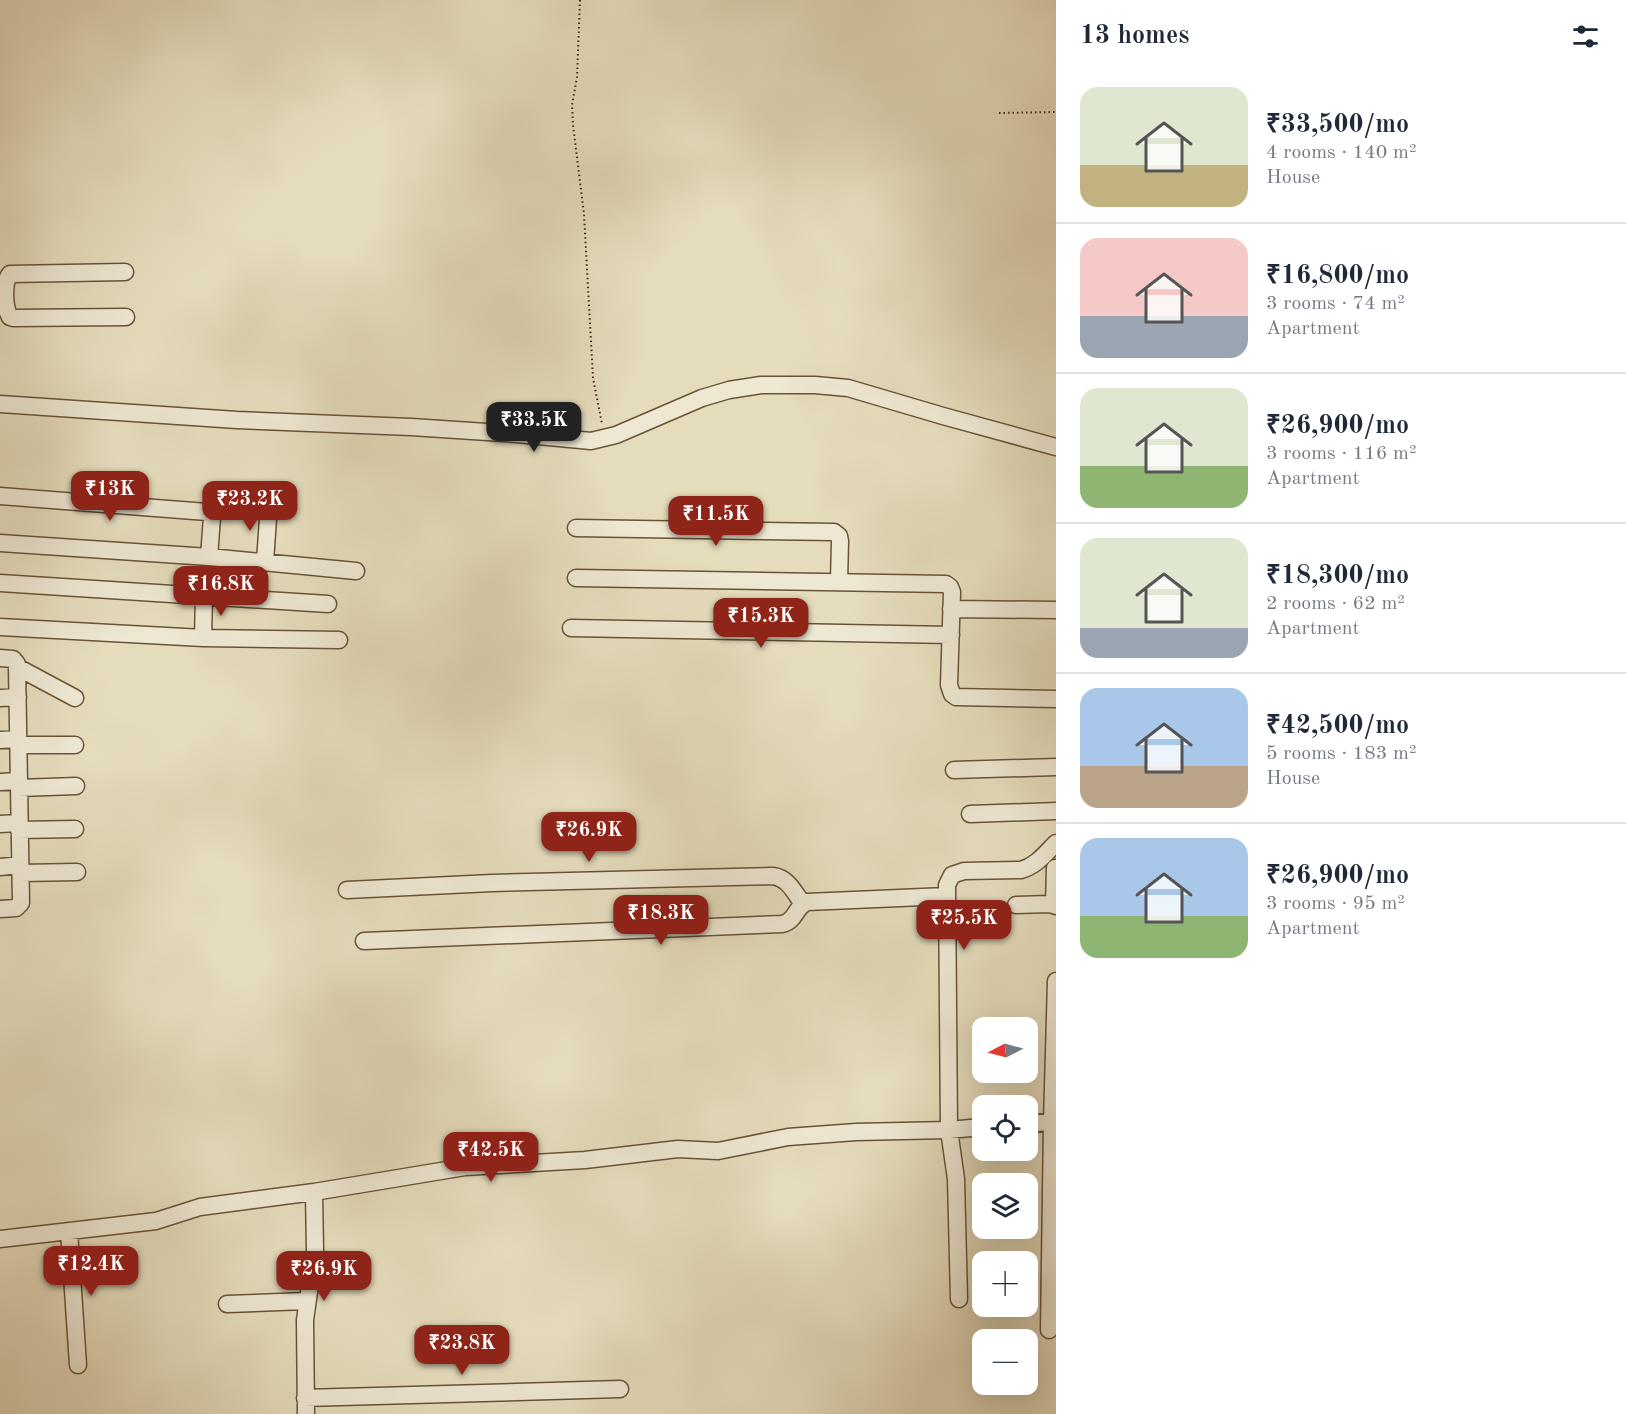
<!DOCTYPE html>
<meta charset="utf-8">
<style>
:root{--surface:#fff;--page:#f2f2f3;--text:#1f2937;--muted:#747a83;--line:#e0e1e3;--accent:#8f2418}
body{margin:0;font-family:"Old Standard TT",serif;background:var(--page);color:var(--text);height:100vh;display:flex;flex-direction:column;font-size:22px;white-space:nowrap}
*{box-sizing:border-box;margin:0}
p{font-size:20px;color:var(--muted)}
.icon{flex:none;width:33px;height:33px;fill:none;stroke:currentColor;stroke-width:2;stroke-linecap:round;stroke-linejoin:round}
.map{position:relative;flex:1;overflow:hidden}
.side{display:flex;flex-direction:column;background:var(--surface);width:570px}
.side>*{flex:none}
.needle{width:39px;rotate:264deg}
.controls{position:absolute;left:972px;top:1017px;display:grid;gap:12px}
.controls a{display:grid;place-items:center;width:66px;height:66px;border-radius:12px;background:var(--surface);box-shadow:0 6px 24px #0002;font-size:30px}
.price{position:absolute;translate:-50% -51px;padding:0 14px;border-radius:12px;background:var(--accent);color:#fff;font-size:20px;line-height:39px;filter:drop-shadow(0 2px 3px #0008)}
.price::after{content:'';position:absolute;left:50%;top:36px;width:18px;height:14px;margin-left:-9px;background:inherit;clip-path:polygon(0 0,100% 0,50% 100%)}
.price.current{background:#222;color:#fff}
ul{padding:0;list-style:none}
li{display:flex;align-items:center;gap:18px;height:150px;padding:0 24px}
li+li{border-top:2px solid var(--line)}
li span{display:grid;place-items:center;flex:none;width:168px;height:120px;border-radius:18px;color:#555}
li>.icon{margin-inline-start:auto}
span .icon{width:72px;height:72px;fill:#fffc;stroke-width:1}
li b{font-size:26px}
h2{display:flex;justify-content:space-between;align-items:center;height:72px;padding:0 24px;font-size:26px}
main{display:flex;flex:1;min-height:0}
.map>svg:first-child{display:block}
</style>
<main>
<div class="map">
<svg width="1056" height="1414" viewBox="0 0 1056 1414">
<rect width="100%" height="100%" fill="#e5dcbc"/>
<filter id="stains"><feTurbulence type="fractalNoise" baseFrequency=".00333" numOctaves="4"/><feColorMatrix values="0 0 0 0 .2 0 0 0 0 .09 0 0 0 0 .02 0 0 0 .5 -.17"/></filter>
<radialGradient id="worn" r=".72"><stop offset=".6" stop-color="#630" stop-opacity="0"/><stop offset="1" stop-color="#630" stop-opacity=".3"/></radialGradient>
<g fill="none" stroke-linecap="round" stroke-linejoin="round">
<g stroke="#695437" stroke-width="19">
<path id="minor" d="M125,272l-115,2c-7,9 -6,33 0,43l3,1 113,-1
M0,404l237,16 174,7 106,7 74,7 25,-6 86,-37 27,-8 32,-5h54l33,3 95,28 113,31
M0,496l207,16 5,5 -3,40
M576,528l258,4 5,4 1,5 -1,40
M0,543l209,14 147,14
M265,562l4,-58
M576,578l370,6 4,3 2,5 -3,93 3,9 4,3 100,2
M0,583l328,21
M951,609l105,1
M0,627l203,11 136,2
M571,628l380,7
M203,638l1,-43
M0,658l13,1 4,5v3l4,236 -5,5 -16,1
M17,667l58,31
M0,698l18,-1
M0,740l18,-1
M18,745h57
M954,770l102,-3
M0,782l19,-1
M19,788l57,-2
M970,814l86,-3
M0,824l19,-1
M19,830l56,-1
M0,867l20,-2
M20,873l57,-1
M347,890l145,-7 281,-7c15,2 21,16 30,28
M1016,905l34,-1 6,2
M1054,905l1,-37
M364,941l418,-17c15,-4 12,-16 25,-22l139,-6
M1028,1124l28,-3
M69,1231l9,134
M0,1239l156,-18 44,-14 114,-15 151,-25 120,-7 93,-11 40,2 70,-14 68,-5 93,-2 33,-3
M959,1299l-3,-120 -7,-49 -2,-245 5,-10 12,-4 57,-1c15,-4 24,-16 35,-27
M227,1304l79,-3
M1049,1330l3,-208 4,-141
M305,1398l315,-9
M306,1414l-1,-94 10,-69 -1,-59"/>
</g>
<path stroke="#40260b" stroke-width="2" stroke-dasharray="1.5 3" stroke-linecap="butt" d="M580,0l-3,77 -5,28 1,20 11,89 9,164 9,46
M999,113l57,-1"/>
<use href="#minor" stroke="#eee8d3" stroke-width="16"/>
</g>
<rect width="100%" height="100%" filter="url(#stains)"/>
<rect width="100%" height="100%" fill="url(#worn)"/>
</svg>
<div class="controls">
<a><svg class="needle" viewBox="-14 -14 28 28"><path d="M0-13l5 13h-10z" fill="#e53935"/><path d="M0 13l5-13h-10z" fill="#747a83"/></svg></a>
<a><svg class="icon" aria-label="locate" viewBox="0 0 24 24"><circle cx="12" cy="12" r="6"/><path d="M12 2v4M12 18v4M2 12h4M18 12h4"/></svg></a>
<a><svg class="icon" aria-label="layers" viewBox="0 0 24 24"><path d="M12 4l9 5-9 5-9-5zM3 14l9 5 9-5"/></svg></a>
<a>+</a>
<a>−</a>
</div>
<b class="price current" style="left:534px;top:453px">₹33.5K</b>
<b class="price" style="left:110px;top:522px">₹13K</b>
<b class="price" style="left:250px;top:532px">₹23.2K</b>
<b class="price" style="left:716px;top:547px">₹11.5K</b>
<b class="price" style="left:221px;top:617px">₹16.8K</b>
<b class="price" style="left:761px;top:649px">₹15.3K</b>
<b class="price" style="left:589px;top:863px">₹26.9K</b>
<b class="price" style="left:661px;top:946px">₹18.3K</b>
<b class="price" style="left:964px;top:951px">₹25.5K</b>
<b class="price" style="left:491px;top:1183px">₹42.5K</b>
<b class="price" style="left:91px;top:1297px">₹12.4K</b>
<b class="price" style="left:324px;top:1302px">₹26.9K</b>
<b class="price" style="left:462px;top:1376px">₹23.8K</b>
</div>
<section class="side">
<h2>13 homes<svg class="icon" aria-label="filters" viewBox="0 0 24 24"><path d="M4 7h16M4 17h16"/><circle cx="9" cy="7" r="2"/><circle cx="15" cy="17" r="2"/></svg></h2>
<ul>
<li><span style="background:linear-gradient(#dfe7d0 65%,#c2b280 0)"><svg class="icon" aria-label="home" viewBox="0 0 24 24"><path d="M3 11l9-7 9 7M6 9v11h12V9"/></svg></span><div><b>₹33,500/mo</b><p>4 rooms · 140 m²</p><p>House</p></div></li>
<li><span style="background:linear-gradient(#f6c9c9 65%,#9aa5b1 0)"><svg class="icon" aria-label="home" viewBox="0 0 24 24"><path d="M3 11l9-7 9 7M6 9v11h12V9"/></svg></span><div><b>₹16,800/mo</b><p>3 rooms · 74 m²</p><p>Apartment</p></div></li>
<li><span style="background:linear-gradient(#dfe7d0 65%,#8fb573 0)"><svg class="icon" aria-label="home" viewBox="0 0 24 24"><path d="M3 11l9-7 9 7M6 9v11h12V9"/></svg></span><div><b>₹26,900/mo</b><p>3 rooms · 116 m²</p><p>Apartment</p></div></li>
<li><span style="background:linear-gradient(#dfe7d0 75%,#9aa5b1 0)"><svg class="icon" aria-label="home" viewBox="0 0 24 24"><path d="M3 11l9-7 9 7M6 9v11h12V9"/></svg></span><div><b>₹18,300/mo</b><p>2 rooms · 62 m²</p><p>Apartment</p></div></li>
<li><span style="background:linear-gradient(#a9c7e8 65%,#b9a48a 0)"><svg class="icon" aria-label="home" viewBox="0 0 24 24"><path d="M3 11l9-7 9 7M6 9v11h12V9"/></svg></span><div><b>₹42,500/mo</b><p>5 rooms · 183 m²</p><p>House</p></div></li>
<li><span style="background:linear-gradient(#a9c7e8 65%,#8fb573 0)"><svg class="icon" aria-label="home" viewBox="0 0 24 24"><path d="M3 11l9-7 9 7M6 9v11h12V9"/></svg></span><div><b>₹26,900/mo</b><p>3 rooms · 95 m²</p><p>Apartment</p></div></li>
</ul>
</section>
</main>
